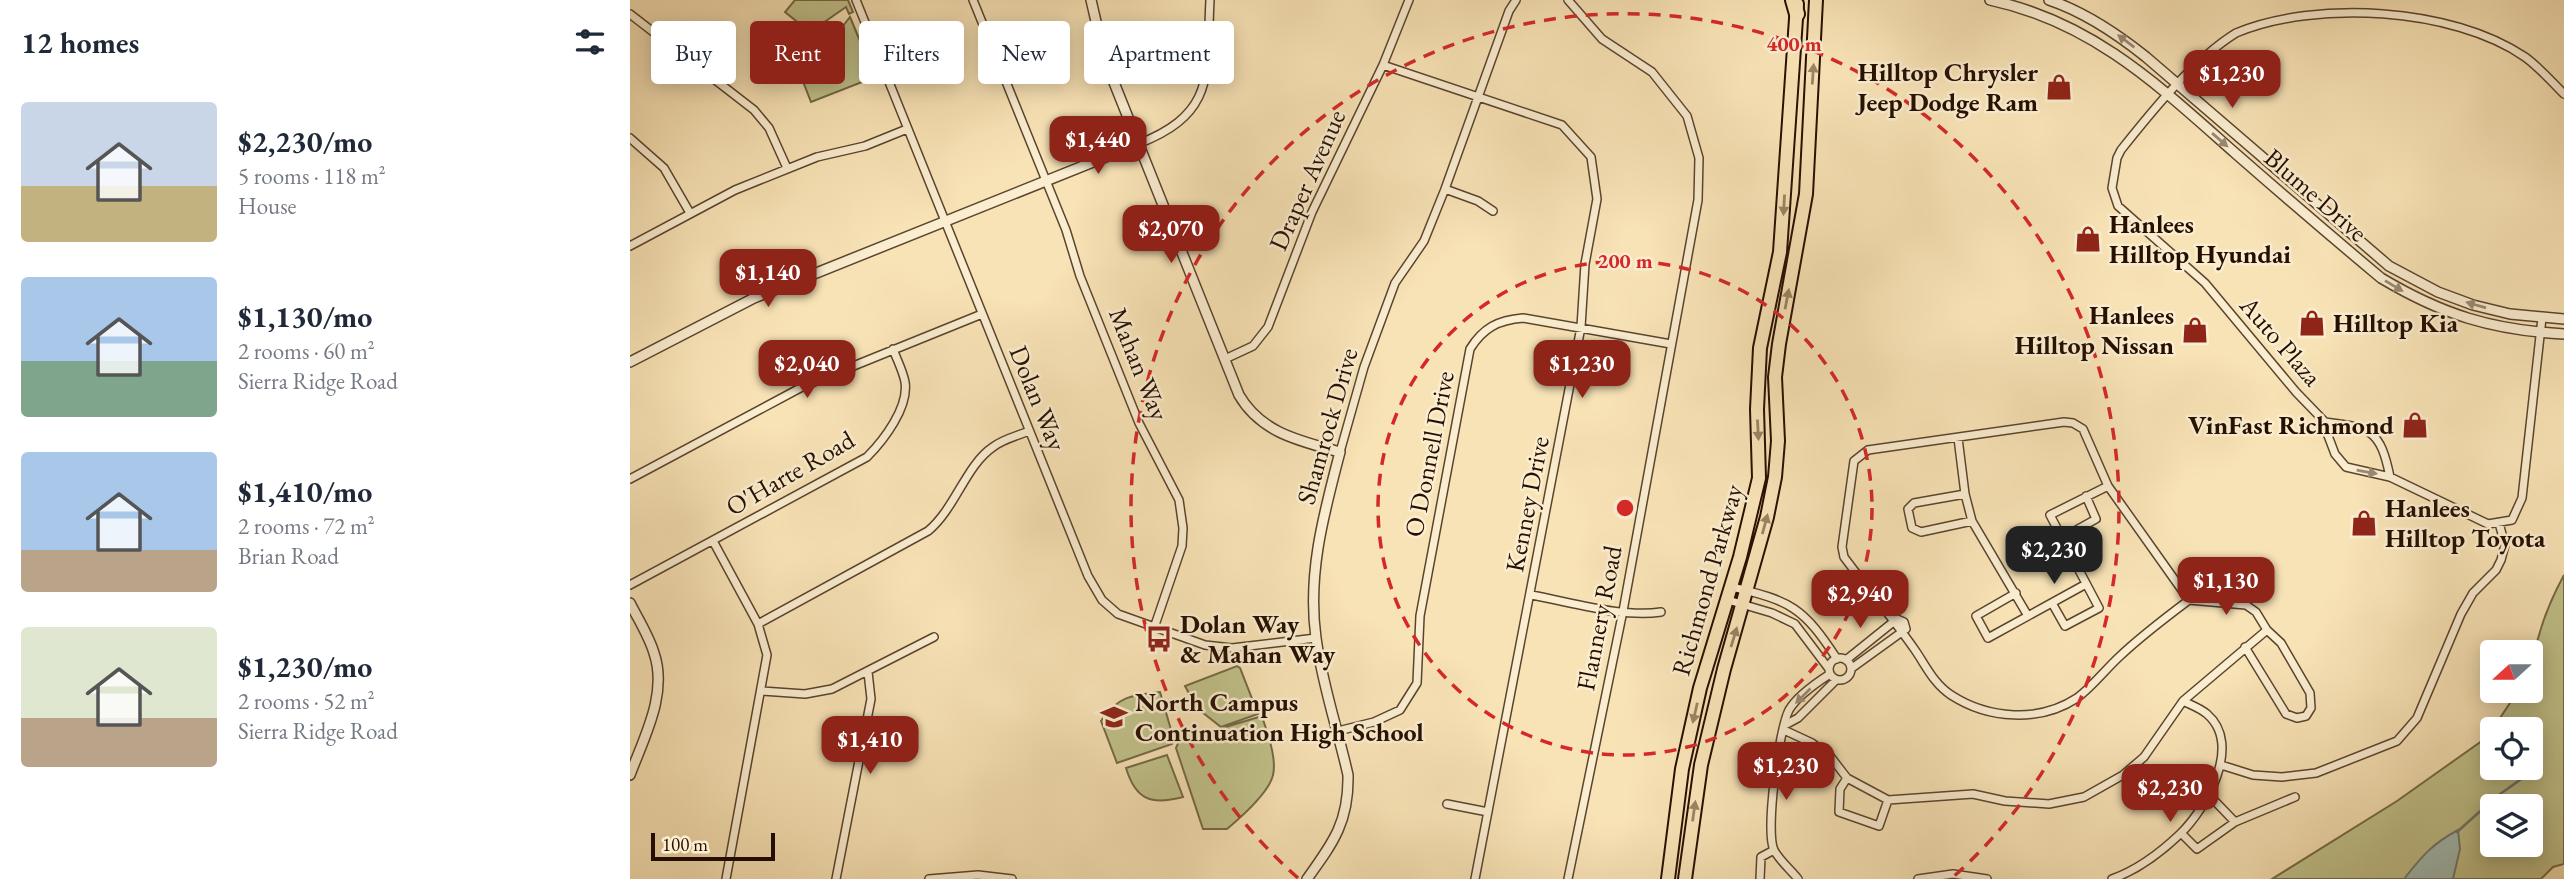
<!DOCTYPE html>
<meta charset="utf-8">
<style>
:root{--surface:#fff;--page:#f6f6f7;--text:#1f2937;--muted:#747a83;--accent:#8f2418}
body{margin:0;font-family:"EB Garamond",serif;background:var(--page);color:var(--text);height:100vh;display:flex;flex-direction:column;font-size:26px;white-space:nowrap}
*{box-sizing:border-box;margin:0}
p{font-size:23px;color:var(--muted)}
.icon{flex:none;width:38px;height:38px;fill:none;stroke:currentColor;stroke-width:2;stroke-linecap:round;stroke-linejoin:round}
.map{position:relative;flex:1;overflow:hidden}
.drawer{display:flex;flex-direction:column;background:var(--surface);width:630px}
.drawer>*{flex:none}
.guide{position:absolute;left:21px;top:21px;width:665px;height:63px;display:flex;gap:14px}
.needle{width:46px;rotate:249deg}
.buttons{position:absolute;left:1850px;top:640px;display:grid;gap:14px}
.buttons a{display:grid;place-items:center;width:63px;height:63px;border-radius:7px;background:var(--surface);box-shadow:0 4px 18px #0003;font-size:35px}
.scale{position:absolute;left:21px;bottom:18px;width:124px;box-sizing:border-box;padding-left:7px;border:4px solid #260f00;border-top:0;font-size:19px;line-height:24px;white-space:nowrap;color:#260f00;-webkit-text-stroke:5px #faedd0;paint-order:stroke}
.price{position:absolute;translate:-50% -60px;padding:0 16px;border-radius:14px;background:var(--accent);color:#fff;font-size:23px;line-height:46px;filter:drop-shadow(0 2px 4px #0008)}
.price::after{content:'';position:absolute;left:50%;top:42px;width:21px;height:16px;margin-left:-10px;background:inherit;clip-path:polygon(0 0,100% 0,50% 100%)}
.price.current{background:#222;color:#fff}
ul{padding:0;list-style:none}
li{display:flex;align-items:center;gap:21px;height:175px;padding:0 21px}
li span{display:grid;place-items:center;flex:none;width:196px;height:140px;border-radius:7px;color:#555}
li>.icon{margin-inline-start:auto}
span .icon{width:84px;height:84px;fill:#fffc;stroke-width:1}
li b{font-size:30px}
h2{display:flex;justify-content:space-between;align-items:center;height:84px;padding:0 21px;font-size:30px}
.pill{padding:0 24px;border-radius:7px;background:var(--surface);box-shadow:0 4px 18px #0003;font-size:24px;line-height:63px}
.pill.current{background:var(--accent);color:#fff}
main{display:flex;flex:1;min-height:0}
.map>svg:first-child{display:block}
</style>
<main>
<section class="drawer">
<h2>12 homes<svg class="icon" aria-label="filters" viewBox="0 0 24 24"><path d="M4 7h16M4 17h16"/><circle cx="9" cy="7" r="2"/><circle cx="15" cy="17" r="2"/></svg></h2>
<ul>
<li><span style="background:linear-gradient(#c9d6e8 60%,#c2b280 0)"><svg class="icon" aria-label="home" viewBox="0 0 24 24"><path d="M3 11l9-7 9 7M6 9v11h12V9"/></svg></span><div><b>$2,230/mo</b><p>5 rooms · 118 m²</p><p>House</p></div></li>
<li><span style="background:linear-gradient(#a9c7e8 60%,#7fa58c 0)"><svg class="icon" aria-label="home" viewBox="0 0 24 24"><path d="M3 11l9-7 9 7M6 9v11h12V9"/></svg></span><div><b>$1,130/mo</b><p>2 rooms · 60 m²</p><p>Sierra Ridge Road</p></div></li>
<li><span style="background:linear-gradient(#a9c7e8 70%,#b9a48a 0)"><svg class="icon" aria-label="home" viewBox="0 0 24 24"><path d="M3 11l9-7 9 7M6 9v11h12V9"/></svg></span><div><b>$1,410/mo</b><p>2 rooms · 72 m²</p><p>Brian Road</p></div></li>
<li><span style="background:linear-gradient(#dfe7d0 65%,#b9a48a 0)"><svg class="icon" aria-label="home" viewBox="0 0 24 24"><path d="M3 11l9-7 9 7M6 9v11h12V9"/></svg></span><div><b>$1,230/mo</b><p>2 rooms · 52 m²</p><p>Sierra Ridge Road</p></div></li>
</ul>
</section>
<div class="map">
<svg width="1934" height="879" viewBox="0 0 1934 879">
<rect width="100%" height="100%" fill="#f8e3b6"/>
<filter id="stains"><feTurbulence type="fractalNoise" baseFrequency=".00286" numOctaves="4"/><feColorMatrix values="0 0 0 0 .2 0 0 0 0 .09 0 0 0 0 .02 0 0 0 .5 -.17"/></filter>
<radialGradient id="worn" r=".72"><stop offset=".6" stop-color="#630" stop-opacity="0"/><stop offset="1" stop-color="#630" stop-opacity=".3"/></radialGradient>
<path fill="#c2c38b" stroke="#746946" stroke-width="2" fill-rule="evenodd" d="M165,0h53l5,12 -4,2 -3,-7 -36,25 -25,-20z
M220,17l25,60 -64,25 -9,-23z
M1934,575v289l-11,3 -12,12h-269l125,-78 89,-63 6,-8v38h38v-38h-38l26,-39h12c1,-41 15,-81 34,-116zM1862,807h38v38h-38z
M607,666l3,2 18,46 -37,13 -24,-19 -12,-22z
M530,692l14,48 -2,4 -55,19 -16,-42c16,-24 30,-26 59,-29z
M632,716c5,17 15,41 11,59 -4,18 -33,43 -46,54h-24l-27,-81 3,-7z
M537,755l16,42c-31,8 -47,4 -57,-29z"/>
<path fill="#a0bdb6" stroke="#6f776d" stroke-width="2" d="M1828,830l2,19 -7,30h-49c18,-23 28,-35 54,-49z"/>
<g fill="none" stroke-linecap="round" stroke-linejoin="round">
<path stroke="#6f776d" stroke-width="2.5" d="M1827,832l39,-35 42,-30"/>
<g stroke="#5a442e" stroke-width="10">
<path id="minor" d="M226,0l232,576 14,24 16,14 87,31 27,3 84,-10
M343,0l93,230 14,46 59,147 40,77 4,28 -1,18 -28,82
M0,14l124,96 15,18 18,40
M753,65l179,60 29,32 6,42 -12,65 -4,63 -106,552
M0,138l34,30 26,45
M508,144c80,-31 68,-72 72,-144
M815,189l33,12 15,10
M0,246l105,-56 82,-33 48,-11 42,-17
M1912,318l-20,180 -10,22 -24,4 -98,-47 -44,-10 -11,-13 -8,-21 -2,-11 -29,-30 -91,-109 -87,-77 -6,-18 5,-30 4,-8c31,-39 73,-91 115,-117 79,-33 216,-26 289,24 14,10 27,25 39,37
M595,359l28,-13 15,-19 44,-115 71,-147 26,-65
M1434,422l9,1 10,6 25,57 81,114c-24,18 -48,36 -70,57 -14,13 -27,30 -42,41 -38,25 -89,21 -126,-3 -17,-11 -25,-29 -36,-45 -22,-32 -48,-62 -71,-93l-2,-10 12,-86 14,-11z
M1695,422c45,6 55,6 65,55
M1328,438l7,56 7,27 56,95
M710,452l24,-85 31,-84 29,-42 21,-52 64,-178 7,-11
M0,479l174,-93 178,-72
M1335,494l-51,9 -6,6 4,19 9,4 51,-11
M1432,538l34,-19 -10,-23
M83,541l45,83 9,31 -41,224
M0,585l237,-128c17,-17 42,-50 38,-75 -2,-11 -8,-22 -12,-33
M1102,587c59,14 71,20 105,72
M1386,593l-40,23 12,22 98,-54
M901,595c40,7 91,23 130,17
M1098,600l44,13 23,11 34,45
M1559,600l57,5 10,7 11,18 14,13 29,50 1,15 -5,8 -9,2 -11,-4 -41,-67
M1422,603l13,23 34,-18 -49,-93 58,-29
M128,624l170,-93c27,-22 38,-66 65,-84 10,-8 24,-11 36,-16
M1199 669a11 11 0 1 1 22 0a11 11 0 1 1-22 0Z
M1216,660l51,-41 7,3 2,7 -54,39
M132,691l43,3 27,-5 102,-52
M1155,725l13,-7 38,-38
M1154,730l28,13 18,13 17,22 41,22 85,-6 32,7 44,3 35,-7 39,-22 21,-18 39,-56 84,-71
M708,731l36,-9 26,-12 17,-27 3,-67 50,-267c13,-21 28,-29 53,-31l148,26
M1591,765l32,10 29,2 34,-4 81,-32 20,-23 44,-104 12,-21 23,-23 5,-10 4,-15 -6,-22
M1217,778l-7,11 -1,23 40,14 9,-26
M1579,795l26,27
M817,804l41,8
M1551,833l16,16 38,-27 60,-25
M206,879l35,-180 -3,-27
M299,879l49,-4 34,4
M938,879l55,-268 75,-411 1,-42 -12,-42 -35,-44 -50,-33 -34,-39
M1130,879l1,-22 13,-7
M1168,879c-7,-9 -19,-19 -24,-29 -9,-19 5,-121 15,-140 8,-14 27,-27 41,-36
M1288,879l35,-5 34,5
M1482,879c25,-9 48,-26 68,-45 26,-25 63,-89 27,-120 -7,-6 -16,-9 -24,-13"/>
</g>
<g stroke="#5a442e" stroke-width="12">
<path id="tertiary" d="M461,0l14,60 134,335c22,38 61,46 101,57 -16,61 -33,122 -24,186 6,46 22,92 32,137 1,47 -15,68 -41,104
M1360,0c103,22 169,86 245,153 48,42 97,84 146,125 62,37 111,52 183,56
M1419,0c36,12 67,33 97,57l243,209 49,26 35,13 37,9 54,5
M0,362l124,-64 384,-154
M0,603c8,16 19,33 24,50 14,41 -10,84 -24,122"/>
</g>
<g stroke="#260f00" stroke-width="16">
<path id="trunk" d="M1038,879l14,-110 18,-81 40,-131 19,-79 -2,-69 3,-61 20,-96 17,-248
M1055,879l16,-114 23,-96 43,-152 8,-40 3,-36 -3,-64 4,-33 27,-150 10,-194"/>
</g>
<g stroke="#260f00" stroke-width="18">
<path id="motorway" d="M1163,0l4,14"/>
</g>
<use href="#minor" stroke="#faedd0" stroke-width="7"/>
<use href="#tertiary" stroke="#faedd0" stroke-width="9"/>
<use href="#trunk" stroke="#f8e3b6" stroke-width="12"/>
<use href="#motorway" stroke="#f8e3b6" stroke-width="14"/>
</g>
<defs><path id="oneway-solid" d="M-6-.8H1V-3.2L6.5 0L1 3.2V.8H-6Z" transform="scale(1.75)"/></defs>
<g fill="#9b8972">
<use href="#oneway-solid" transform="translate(1496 41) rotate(-143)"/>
<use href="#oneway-solid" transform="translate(1590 140) rotate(41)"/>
<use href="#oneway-solid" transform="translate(1764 286) rotate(31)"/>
<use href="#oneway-solid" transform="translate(1846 305) rotate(-164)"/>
<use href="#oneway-solid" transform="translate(1737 472) rotate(10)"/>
<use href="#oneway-solid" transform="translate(1173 696) rotate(135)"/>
</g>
<g fill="#9a8464">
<use href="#oneway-solid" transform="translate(1183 74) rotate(-86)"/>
<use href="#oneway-solid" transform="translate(1154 205) rotate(93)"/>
<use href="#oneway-solid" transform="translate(1157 299) rotate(-79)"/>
<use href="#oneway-solid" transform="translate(1128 430) rotate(87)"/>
<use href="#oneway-solid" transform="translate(1135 524) rotate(-75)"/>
<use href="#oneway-solid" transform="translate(1104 637) rotate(-73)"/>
<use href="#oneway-solid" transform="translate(1065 713) rotate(103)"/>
<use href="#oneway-solid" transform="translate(1064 811) rotate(-82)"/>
</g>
<g fill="none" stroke="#d62828" stroke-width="3.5" stroke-dasharray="12 9">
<circle cx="995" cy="508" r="247"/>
<path d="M668 878A494 494 0 1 1 1322 878"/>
</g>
<defs>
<g id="shop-bare" transform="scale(2.1)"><path d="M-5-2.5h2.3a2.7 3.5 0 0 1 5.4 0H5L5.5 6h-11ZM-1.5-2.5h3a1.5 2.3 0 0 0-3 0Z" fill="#8f2418" stroke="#faedd0" stroke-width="2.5" paint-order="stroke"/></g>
<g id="bus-bare" transform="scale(2.1)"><path d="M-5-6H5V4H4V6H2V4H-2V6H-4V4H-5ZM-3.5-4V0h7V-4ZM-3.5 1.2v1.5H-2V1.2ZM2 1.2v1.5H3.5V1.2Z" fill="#8f2418" stroke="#faedd0" stroke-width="2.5" paint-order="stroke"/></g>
<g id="school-bare" transform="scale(2.1)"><path d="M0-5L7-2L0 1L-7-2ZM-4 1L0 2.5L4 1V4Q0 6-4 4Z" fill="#8f2418" stroke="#faedd0" stroke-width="2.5" paint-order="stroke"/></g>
</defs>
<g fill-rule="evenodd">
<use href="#shop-bare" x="1429" y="87"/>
<use href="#shop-bare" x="1458" y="239"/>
<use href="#shop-bare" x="1682" y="323"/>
<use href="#shop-bare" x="1565" y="330"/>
<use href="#shop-bare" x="1785" y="425"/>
<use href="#shop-bare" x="1734" y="523"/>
<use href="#bus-bare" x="529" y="639"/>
<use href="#school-bare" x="484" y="717"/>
</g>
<g text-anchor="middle" stroke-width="5" stroke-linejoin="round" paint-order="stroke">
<g font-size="26" font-weight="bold" fill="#260f00" stroke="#faedd0" text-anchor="start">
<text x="1408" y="81" text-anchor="end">Hilltop Chrysler<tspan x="1408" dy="30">Jeep Dodge Ram</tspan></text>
<text x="1479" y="233">Hanlees<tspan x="1479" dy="30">Hilltop Hyundai</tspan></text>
<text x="1544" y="324" text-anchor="end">Hanlees<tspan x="1544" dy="30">Hilltop Nissan</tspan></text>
<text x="1703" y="332">Hilltop Kia</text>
<text x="1764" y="434" text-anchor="end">VinFast Richmond</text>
<text x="1755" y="517">Hanlees<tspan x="1755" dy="30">Hilltop Toyota</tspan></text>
<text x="550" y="633">Dolan Way<tspan x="550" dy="30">&amp; Mahan Way</tspan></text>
<text x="505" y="711">North Campus<tspan x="505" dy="30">Continuation High School</tspan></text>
</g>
<g font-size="26" fill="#260f00" stroke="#faedd0">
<text transform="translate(677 180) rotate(-66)" y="9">Draper Avenue</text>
<text transform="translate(1686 195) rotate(41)" y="9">Blume Drive</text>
<text transform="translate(1651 341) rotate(49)" y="9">Auto Plaza</text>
<text transform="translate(509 364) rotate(68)" y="9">Mahan Way</text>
<text transform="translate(408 398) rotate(68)" y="9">Dolan Way</text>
<text transform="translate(697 426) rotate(-74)" y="9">Shamrock Drive</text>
<text transform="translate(799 454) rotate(-79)" y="9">O Donnell Drive</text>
<text transform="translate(160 473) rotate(-30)" y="9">O'Harte Road</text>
<text transform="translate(897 504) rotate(-79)" y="9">Kenney Drive</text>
<text transform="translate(1077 580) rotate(-74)" y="9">Richmond Parkway</text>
<text transform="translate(969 618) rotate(-79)" y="9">Flannery Road</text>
</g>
</g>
<circle cx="995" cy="508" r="10" fill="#d62828" stroke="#faedd0" stroke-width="3.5"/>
<g font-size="21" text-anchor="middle" font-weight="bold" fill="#d62828" stroke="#faedd0" stroke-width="5" stroke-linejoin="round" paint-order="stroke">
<text x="1164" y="51">400 m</text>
<text x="995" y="268">200 m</text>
</g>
<rect width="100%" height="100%" filter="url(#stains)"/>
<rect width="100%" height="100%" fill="url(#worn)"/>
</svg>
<div class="buttons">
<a><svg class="needle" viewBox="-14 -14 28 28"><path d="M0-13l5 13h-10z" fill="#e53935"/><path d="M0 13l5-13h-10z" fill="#747a83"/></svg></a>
<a><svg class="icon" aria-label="locate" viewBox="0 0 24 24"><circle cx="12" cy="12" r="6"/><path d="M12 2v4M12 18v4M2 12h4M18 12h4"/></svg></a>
<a><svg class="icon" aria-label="layers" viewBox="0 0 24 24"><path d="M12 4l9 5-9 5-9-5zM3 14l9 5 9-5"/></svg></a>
</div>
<div class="scale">100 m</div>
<b class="price" style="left:1602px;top:110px">$1,230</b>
<b class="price" style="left:468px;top:176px">$1,440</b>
<b class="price" style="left:541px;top:265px">$2,070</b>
<b class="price" style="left:138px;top:309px">$1,140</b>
<b class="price" style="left:177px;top:400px">$2,040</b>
<b class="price" style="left:952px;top:400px">$1,230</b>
<b class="price current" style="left:1424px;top:586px">$2,230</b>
<b class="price" style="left:1596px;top:617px">$1,130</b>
<b class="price" style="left:1230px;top:630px">$2,940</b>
<b class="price" style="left:240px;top:776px">$1,410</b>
<b class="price" style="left:1156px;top:802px">$1,230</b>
<b class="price" style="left:1540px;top:824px">$2,230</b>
<div class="guide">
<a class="pill">Buy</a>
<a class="pill current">Rent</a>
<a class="pill">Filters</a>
<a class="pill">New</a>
<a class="pill">Apartment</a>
</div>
</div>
</main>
